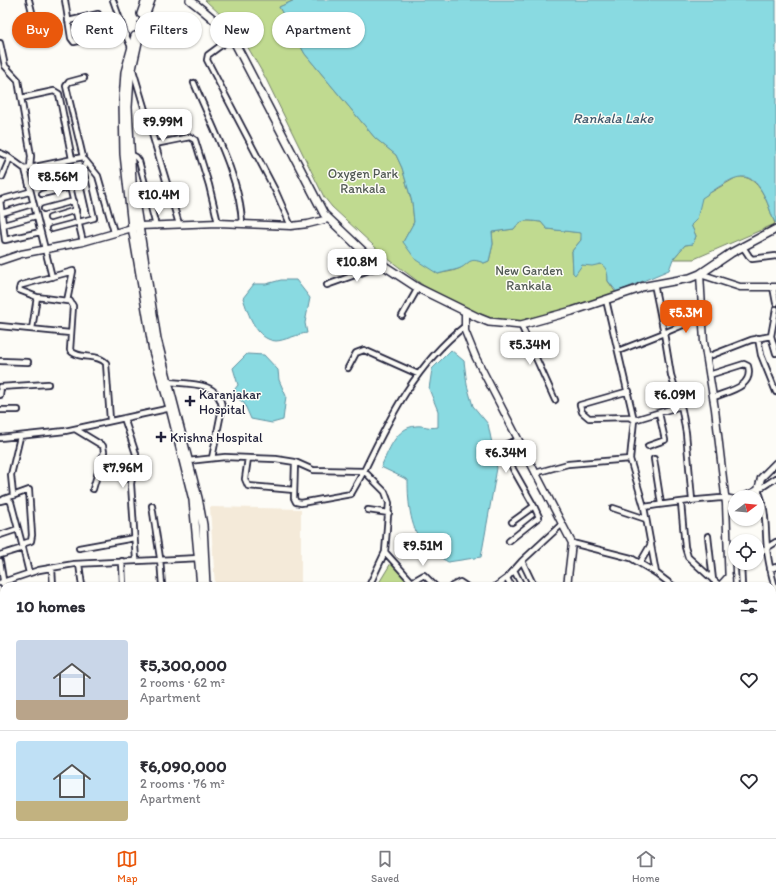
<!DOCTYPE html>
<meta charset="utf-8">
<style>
:root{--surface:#fff;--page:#f7f7f7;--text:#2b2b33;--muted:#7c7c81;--line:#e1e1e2;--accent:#ea580c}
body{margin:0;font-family:Itim,sans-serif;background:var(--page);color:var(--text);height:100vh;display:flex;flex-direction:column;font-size:15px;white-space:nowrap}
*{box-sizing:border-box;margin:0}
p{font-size:13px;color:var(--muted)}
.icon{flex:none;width:22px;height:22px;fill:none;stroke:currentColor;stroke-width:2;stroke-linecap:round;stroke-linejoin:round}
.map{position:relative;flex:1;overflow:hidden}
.sheet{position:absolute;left:0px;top:582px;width:776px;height:256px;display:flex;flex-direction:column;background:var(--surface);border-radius:12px 12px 0 0;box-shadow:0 1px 3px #0004}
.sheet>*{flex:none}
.banner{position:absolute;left:12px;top:12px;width:400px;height:36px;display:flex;gap:8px}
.needle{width:26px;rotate:74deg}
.tools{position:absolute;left:728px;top:490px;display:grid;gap:8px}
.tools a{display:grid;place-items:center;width:36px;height:36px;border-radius:50%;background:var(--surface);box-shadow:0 1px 3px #0004;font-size:20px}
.price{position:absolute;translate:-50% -34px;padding:0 9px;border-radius:8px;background:#fff;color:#222;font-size:13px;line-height:26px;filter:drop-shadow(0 1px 2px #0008)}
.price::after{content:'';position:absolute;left:50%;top:24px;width:12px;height:9px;margin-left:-6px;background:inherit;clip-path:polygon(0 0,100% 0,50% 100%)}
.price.selected{background:var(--accent);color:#fff}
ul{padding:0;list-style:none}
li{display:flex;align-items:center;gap:12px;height:100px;padding:0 16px}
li+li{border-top:1px solid var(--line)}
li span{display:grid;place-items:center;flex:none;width:112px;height:80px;border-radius:4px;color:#555}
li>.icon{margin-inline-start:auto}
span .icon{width:48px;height:48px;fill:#fffc;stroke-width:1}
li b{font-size:17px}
h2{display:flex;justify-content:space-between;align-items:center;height:48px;padding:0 16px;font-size:17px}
.chip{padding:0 14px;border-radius:18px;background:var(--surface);box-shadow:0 1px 3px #0004;font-size:14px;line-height:36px}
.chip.selected{background:var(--accent);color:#fff}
.tab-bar{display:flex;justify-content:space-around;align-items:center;height:56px;border-top:1px solid var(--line);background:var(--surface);font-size:11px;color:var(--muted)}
.tab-bar a{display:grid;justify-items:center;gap:2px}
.tab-bar .selected{color:var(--accent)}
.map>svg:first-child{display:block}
</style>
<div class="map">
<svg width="776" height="838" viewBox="0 0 776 838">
<rect width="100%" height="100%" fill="#fdfcf7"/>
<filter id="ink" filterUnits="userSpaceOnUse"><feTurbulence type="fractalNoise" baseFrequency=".025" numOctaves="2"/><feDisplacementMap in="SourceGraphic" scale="8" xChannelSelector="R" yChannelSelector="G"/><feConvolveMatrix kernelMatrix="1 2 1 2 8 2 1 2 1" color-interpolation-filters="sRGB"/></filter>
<g filter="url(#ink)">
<path fill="#f4ead9" d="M210,507l91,2v77h-86z"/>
<path fill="#c0da90" stroke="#717e66" d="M205,0h90l-16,7 26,47 70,84 21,17 6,13 10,34 2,20 -11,20 35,32c6,-2 14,-2 20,-5 12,-5 10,-13 26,-6l5,-2 4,-17 -1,-12 22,-3c7,-11 15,-8 27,-7l6,7 35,4 -1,7 -9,11 1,22 9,-8 19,-1 4,2 3,8v7l10,15 -97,29 -32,-3 -65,-36 -37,-28 -55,-51 -8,-10 -59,-120 -26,-45z
M737,177c24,-3 31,29 38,47l-81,35h-21l12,-14 8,-1 3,-8 -5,-11 10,-27z
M391,563l21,19 -6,4h-29z"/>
<path fill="#89dae1" stroke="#60909f" d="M295,0h481v223c-3,-2 -5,-11 -7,-16 -18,-48 -36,-29 -67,-9l-5,21 -6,6 5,11 -3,8 -8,1 -12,14 -4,11 -52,22 -9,-11c0,-7 -1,-13 -7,-17l-9,2 -10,-1 -7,10 -2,-2 -1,-22 9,-11v-7l-34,-4 -6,-7c-12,-1 -20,-4 -27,7l-22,3 1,12 -4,17 -5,2c-17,-7 -14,2 -26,6 -7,2 -14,3 -20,5l-22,-14 -13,-18 11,-20 -2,-20 -10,-34 -6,-13 -21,-17 -70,-84 -26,-47z
M281,280h15l14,18 -5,25 2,10c-9,1 -24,8 -31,8 -20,-1 -28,-28 -33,-43l11,-14h12z
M451,350l13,11 3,24 6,21 15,18 9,44 -16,89 -33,5c-6,-4 -16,-8 -21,-13 -17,-18 -19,-46 -19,-69l-27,-13c7,-15 15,-40 35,-41 8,-1 13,3 22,1v-16l-9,-22 3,-20z
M247,354l17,1 14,15 1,10 7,16 -3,24 -11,3 -21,-4 -7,-16 -13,-9 7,-9 -5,-17z"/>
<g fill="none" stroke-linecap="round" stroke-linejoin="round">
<g stroke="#22223b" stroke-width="8">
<path id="street" d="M29,0l6,24
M65,0l6,38 3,4 35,-8
M113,0l11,31 7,16
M68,21l30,-7
M231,38l-23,17 -1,5 69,132 15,34
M0,43l5,23 13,14 13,76 -1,12
M133,70l46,154
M194,83c17,41 47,96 48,141
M21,98l33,-7 5,3 13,65
M155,144l35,-7 5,3 14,45 9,38
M0,153l7,3 18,13 27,108
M130,154l6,3 3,4 17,65
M85,160l13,16 16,56
M64,161l19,81
M25,169l58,-12 -17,-71 3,-4 15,-4
M2,177l8,-19
M42,194l29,-7
M0,200l5,40 35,-8
M0,200l29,-8
M44,209l30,-8
M2,213l30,-9
M50,218l26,-8
M3,225l33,-9
M52,229l42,-11 -11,-49 3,-7
M743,247l6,9 3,3 24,-3
M73,271l-6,30 -30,-4 -18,-7 1,-4 2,-1z
M327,285l56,-20
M773,287l3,16
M606,300l28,120 -4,39 14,48 12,66
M67,301h3l3,5 -3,44c8,10 27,3 36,13l4,57
M776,309l-5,27 5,17
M402,316l16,-28
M521,325l34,75
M0,326l70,7
M32,329l5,-32
M758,338l3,17 15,37
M618,351l46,-18 -10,-49
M707,357l44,-17 20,-4
M0,361l28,1
M348,368l8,-15 8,-3 54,24
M709,375l35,-11 4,2c6,21 -19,25 -34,31
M168,382c20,2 52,-1 54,26l-10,50
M0,387l48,-3
M629,391l-49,14 2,7 7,6 40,-1 5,3 47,-14
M0,395l1,-8
M0,410h18
M124,418l12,36 -5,30 5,76
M75,429l28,17 1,6 -11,37
M0,438l65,-7 106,-23
M648,446l17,-6 -6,-27
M248,458l-3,21 3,7 46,4
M654,459l7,45
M188,461l37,-4 51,2 19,3 18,8 51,1 -13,23 -50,9 -5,-1 -2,-4 1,-36
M535,473l33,-9 62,-5
M776,478l-18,12c9,19 7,38 9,58 1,15 5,29 9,43
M13,495l-2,-20 9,-38
M692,500l-6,-67 -4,-23 -11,-35 -7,-42 38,-16
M0,501l8,-2 3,3 11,42 9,-3 1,-6 -3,-45 -25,9
M681,503l4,44 3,10 32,29
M152,506l8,52 2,28
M644,507c27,-4 54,-8 81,-9
M613,508l33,11
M368,510l21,3
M512,522l22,-16 -21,-37 -8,-21 2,-4 11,-4
M0,535l18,-6
M708,536l5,44
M509,541l30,-24 -5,-11
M572,543l59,15 25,15 17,13
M22,544l7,29
M79,548l55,-10
M385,552l4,-49 -4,-11 -21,-21c26,-54 52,-107 101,-145
M757,554l19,-12
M0,555l23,-7
M0,561l4,25
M122,561l1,25
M522,561l12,25
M640,563l11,-19
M79,564l3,22
M741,564l1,22
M52,568l1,18
M770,569l6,-2
M514,570l8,16
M507,578l4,8
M0,583l39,-13 35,-6 126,-6
M369,586l16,-34 27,30
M405,586l19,-11 11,11
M452,586l8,-4 6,4
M496,586l11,-8 15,-17 40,-37
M772,671l4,7
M772,706l4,25
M0,710l4,-1
M772,756l4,-1
M0,760l4,-1
M563,834l1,4
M652,834l1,4
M661,834l1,4
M676,834l1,4
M703,834l1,4
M709,834l2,4
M394,838l1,-4"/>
</g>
<g stroke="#22223b" stroke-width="9">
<path id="secondary" d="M0,261l21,-7 62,-12 56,-16 79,-3 73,3 17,-2 20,-5
M465,312v19l11,27 96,185 -5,43
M744,497l14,-7 3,-12 15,-15
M725,498l10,2
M720,586l9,-10
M729,586l-3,-82 -11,-95 -11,-67 -4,-68 40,13h36
M772,718l4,-1
M772,789h4
M425,834l9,4
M443,834l11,4
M616,834l1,4
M332,838l10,-4
M529,838l24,-4
M572,838l15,-4"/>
</g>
<g stroke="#22223b" stroke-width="10">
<path id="primary" d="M151,0l-9,24 -12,54 -2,29 4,75 25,157 41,159 5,27 3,61
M190,0c18,14 33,26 46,45l88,169 42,40 52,34 61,30 10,4 32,3 51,-14 66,-22 3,-2 49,-9 10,-4 31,-21 45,-24
M141,14l5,-14
M135,36l-10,36 -2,29 1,53 8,73 21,124 17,57 23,92 8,86
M0,789h4
M0,794h4
M277,838v-4
M283,838v-4"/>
</g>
<use href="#street" stroke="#fdfcf7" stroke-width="4.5"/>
<use href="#secondary" stroke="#fdfcf7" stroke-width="6"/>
<use href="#primary" stroke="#fdfcf7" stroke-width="7"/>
</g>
</g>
<g fill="#22223b" stroke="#fdfcf7" stroke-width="1.5">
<path d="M188 395h4v4h4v4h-4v4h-4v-4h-4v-4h4z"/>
<path d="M159 431h4v4h4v4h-4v4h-4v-4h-4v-4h4z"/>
</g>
<g text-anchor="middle" stroke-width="3" stroke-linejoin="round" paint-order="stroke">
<g font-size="13" fill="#515954" stroke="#fdfcf7">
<text x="363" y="178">Oxygen Park<tspan x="363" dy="15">Rankala</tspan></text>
<text x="529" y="275">New Garden<tspan x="529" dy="15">Rankala</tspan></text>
</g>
<g font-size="13" fill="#22223b" stroke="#fdfcf7" text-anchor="start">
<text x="199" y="399">Karanjakar<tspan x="199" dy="15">Hospital</tspan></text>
<text x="170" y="442">Krishna Hospital</text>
</g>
<g font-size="14" font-style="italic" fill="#41596d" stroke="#fdfcf7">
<text x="613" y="123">Rankala Lake</text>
</g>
</g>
</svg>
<div class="tools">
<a><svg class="needle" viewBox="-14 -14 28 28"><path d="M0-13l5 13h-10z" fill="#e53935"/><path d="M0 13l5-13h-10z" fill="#7c7c81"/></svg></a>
<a><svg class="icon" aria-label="locate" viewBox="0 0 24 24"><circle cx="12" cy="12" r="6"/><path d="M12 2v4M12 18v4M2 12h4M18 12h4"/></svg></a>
</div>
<b class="price" style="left:163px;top:143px">₹9.99M</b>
<b class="price" style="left:58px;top:198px">₹8.56M</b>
<b class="price" style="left:159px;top:216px">₹10.4M</b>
<b class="price" style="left:357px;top:283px">₹10.8M</b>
<b class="price selected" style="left:686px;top:334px">₹5.3M</b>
<b class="price" style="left:530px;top:366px">₹5.34M</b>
<b class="price" style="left:675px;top:416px">₹6.09M</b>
<b class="price" style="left:506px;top:474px">₹6.34M</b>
<b class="price" style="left:123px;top:489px">₹7.96M</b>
<b class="price" style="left:423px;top:567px">₹9.51M</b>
<div class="banner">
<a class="chip selected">Buy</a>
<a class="chip">Rent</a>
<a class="chip">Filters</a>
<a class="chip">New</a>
<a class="chip">Apartment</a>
</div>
<section class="sheet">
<h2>10 homes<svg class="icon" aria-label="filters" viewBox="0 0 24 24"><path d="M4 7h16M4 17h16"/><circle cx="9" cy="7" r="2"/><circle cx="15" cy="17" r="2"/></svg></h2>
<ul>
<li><span style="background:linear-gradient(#c9d6e8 75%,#b9a48a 0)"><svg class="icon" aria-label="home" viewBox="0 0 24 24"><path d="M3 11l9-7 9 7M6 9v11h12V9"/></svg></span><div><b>₹5,300,000</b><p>2 rooms · 62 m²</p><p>Apartment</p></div><svg class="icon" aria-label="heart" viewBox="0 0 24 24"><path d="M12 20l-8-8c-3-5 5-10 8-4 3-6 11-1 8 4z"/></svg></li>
<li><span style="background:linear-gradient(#bfe0f5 75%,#c2b280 0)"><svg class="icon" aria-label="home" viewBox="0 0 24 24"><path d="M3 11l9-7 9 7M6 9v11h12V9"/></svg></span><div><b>₹6,090,000</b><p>2 rooms · 76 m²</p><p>Apartment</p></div><svg class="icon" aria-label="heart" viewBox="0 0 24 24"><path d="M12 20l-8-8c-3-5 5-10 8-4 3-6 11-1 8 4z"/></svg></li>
</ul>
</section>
</div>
<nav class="tab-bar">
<a class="selected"><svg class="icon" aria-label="map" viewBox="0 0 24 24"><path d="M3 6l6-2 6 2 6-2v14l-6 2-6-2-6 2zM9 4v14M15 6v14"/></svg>Map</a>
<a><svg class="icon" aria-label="saved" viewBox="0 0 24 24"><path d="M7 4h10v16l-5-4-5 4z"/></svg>Saved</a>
<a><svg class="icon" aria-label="home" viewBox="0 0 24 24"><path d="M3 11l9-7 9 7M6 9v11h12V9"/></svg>Home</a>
</nav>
